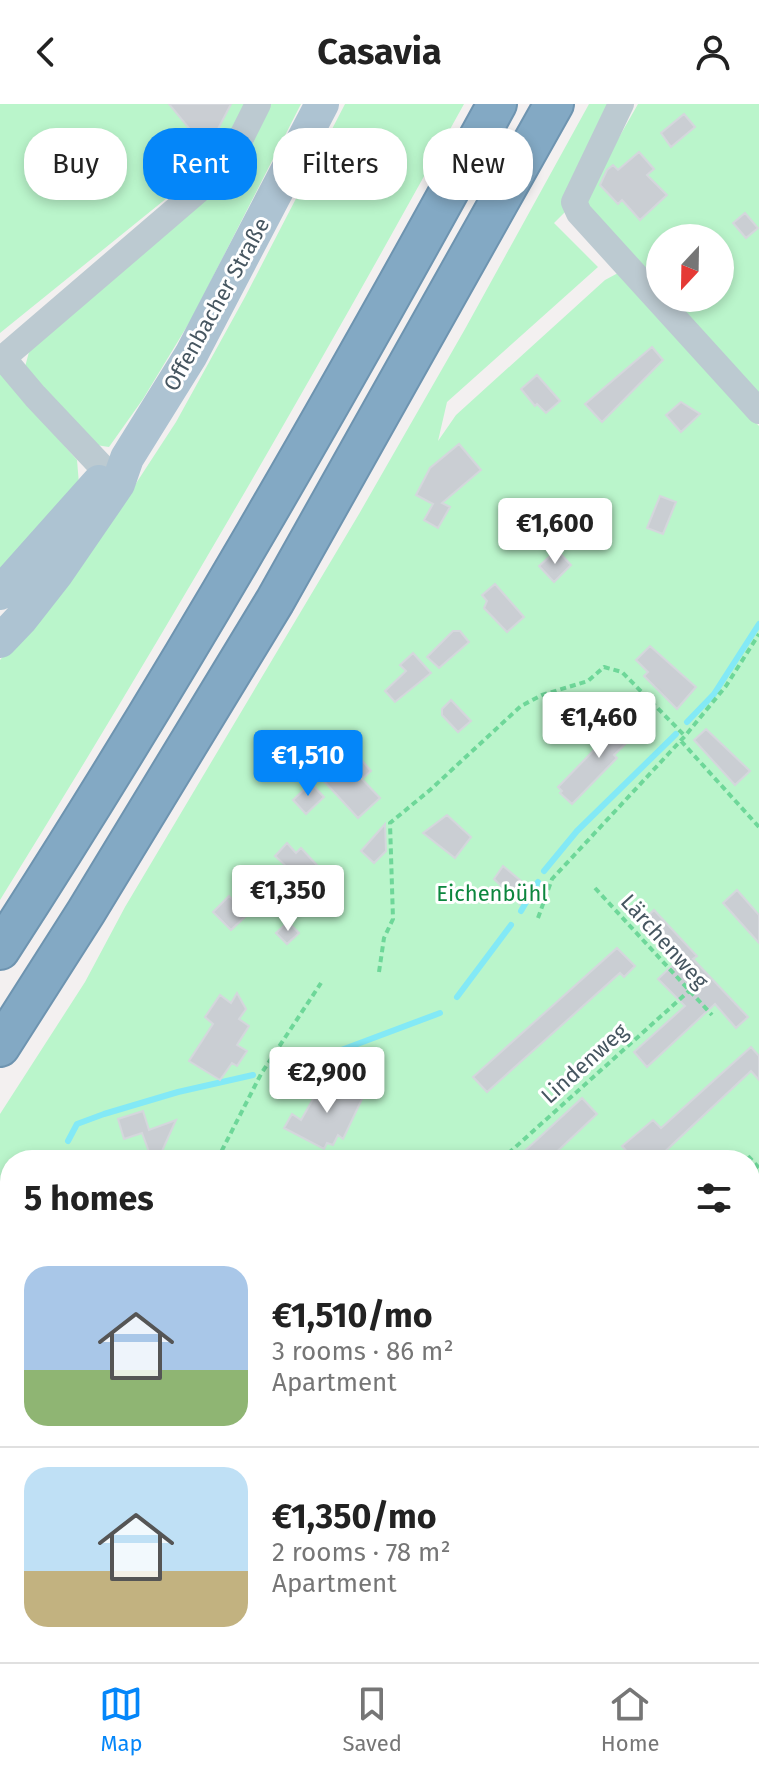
<!DOCTYPE html>
<meta charset="utf-8">
<style>
:root{--surface:#fff;--page:#f2f2f2;--text:#222;--muted:#767676;--line:#e0e0e0;--accent:#0486f9}
body{margin:0;font-family:"Fira Sans",sans-serif;background:var(--page);color:var(--text);height:100vh;display:flex;flex-direction:column;font-size:30px;white-space:nowrap}
*{box-sizing:border-box;margin:0}
p{font-size:26px;color:var(--muted)}
.icon{flex:none;width:44px;height:44px;fill:none;stroke:currentColor;stroke-width:2;stroke-linecap:round;stroke-linejoin:round}
.map{position:relative;flex:1;overflow:hidden}
.side{position:absolute;left:0px;top:1046px;width:760px;height:512px;display:flex;flex-direction:column;background:var(--surface);border-radius:32px 32px 0 0;box-shadow:0 4px 12px #0003}
.side>*{flex:none}
.hud{position:absolute;left:24px;top:24px;width:712px;height:72px;display:flex;gap:16px}
.needle{width:52px;rotate:202deg}
.tools{position:absolute;left:646px;top:120px;display:grid;gap:16px}
.tools a{display:grid;place-items:center;width:88px;height:88px;border-radius:50%;background:var(--surface);box-shadow:0 4px 12px #0003;font-size:40px}
.price{position:absolute;translate:-50% -68px;padding:0 18px;border-radius:8px;background:#fff;color:#222;font-size:26px;line-height:52px;filter:drop-shadow(0 2px 4px #0008)}
.price::after{content:'';position:absolute;left:50%;top:48px;width:24px;height:18px;margin-left:-12px;background:inherit;clip-path:polygon(0 0,100% 0,50% 100%)}
.price.on{background:var(--accent);color:#fff}
ul{padding:0;list-style:none}
li{display:flex;align-items:center;gap:24px;height:200px;padding:0 24px}
li+li{border-top:2px solid var(--line)}
li span{display:grid;place-items:center;flex:none;width:224px;height:160px;border-radius:24px;color:#555}
li>.icon{margin-inline-start:auto}
span .icon{width:96px;height:96px;fill:#fffc;stroke-width:1}
li b{font-size:34px}
h2{display:flex;justify-content:space-between;align-items:center;height:96px;padding:0 24px;font-size:34px}
.tag{padding:0 28px;border-radius:32px;background:var(--surface);box-shadow:0 4px 12px #0003;font-size:28px;line-height:72px}
.tag.on{background:var(--accent);color:#fff}
header{display:flex;justify-content:space-between;align-items:center;height:104px;padding:0 24px;background:var(--surface);font-size:36px;font-weight:700}
.tab-bar{display:flex;justify-content:space-around;align-items:center;height:112px;border-top:2px solid var(--line);background:var(--surface);font-size:22px;color:var(--muted)}
.tab-bar a{display:grid;justify-items:center;gap:4px}
.tab-bar .on{color:var(--accent)}
.map>svg:first-child{display:block}
</style>
<header><svg class="icon" aria-label="back" viewBox="0 0 24 24"><path d="M15 5l-7 7 7 7"/></svg>Casavia<svg class="icon" aria-label="person" viewBox="0 0 24 24"><circle cx="12" cy="8" r="4"/><path d="M4 21q1-7 8-7t8 7"/></svg></header>
<div class="map">
<svg width="759" height="1558" viewBox="0 0 759 1558">
<rect width="100%" height="100%" fill="#f3f0f0"/>
<path fill="#baf5cb" fill-rule="evenodd" d="M0,0h253l-23,43 -230,186z
M266,0h35l-109,214 -49,81 -34,48 -13,-2 -71,-78 5,-19 196,-173z
M345,0h119c-148,269 -302,535 -464,796v-240l103,-126 73,-112 69,-125z
M589,0h28l-50,106 -13,13 44,44 -151,135 -9,39 18,-26 149,-135 13,-7 141,153v1236h-759v-548l85,-132 40,-75 234,-393 106,-185zM10,1056h740v492h-740v-453l-6,-2 6,-11z
M638,0h121v297l-93,-103h54v-60h-60v53l-79,-87z
M0,269l77,87 2,24 -79,86z"/>
<g fill="none" stroke-linecap="round" stroke-linejoin="round">
<path stroke="#83e9f6" stroke-width="6" d="M687,618l27,-28 45,-70
M544,767l33,-40 99,-97
M521,807l17,-29
M457,893l54,-72
M272,963l56,-12 112,-42
M68,1037l9,-17 27,-10 74,-22 75,-17
M7,1086l3,1"/>
</g>
<path fill="#caced3" stroke="#d4d7dc" stroke-width="2" d="M169,0h62l-24,46z
M684,10l11,13 -24,20 -10,-14z
M639,48l15,17 -7,6 20,20 -27,25 -18,-20 -4,4 -18,-19 7,-15 6,-5 5,5z
M745,109l13,15 -12,10 -13,-15z
M652,243l11,13 -61,62 -17,-18z
M537,271l23,26 -14,12 -9,-9 -2,2 -14,-17z
M681,298l19,12 -19,18 -15,-17z
M459,340l22,26 -39,33 8,4 -12,21 -14,-8 9,-16 -17,-9 14,-27z
M660,392l16,6 -13,32 -16,-6z
M557,446l14,15 -17,17 -15,-16z
M495,480l29,33 -17,15 -23,-24 3,-7 -5,-6z
M453,527h7l9,11 -30,26 -12,-11z
M650,542l46,41 -19,22 -33,-33 4,-4 -12,-12z
M413,549l18,20 -36,29 -10,-11 21,-20 -6,-6z
M451,596l20,21 -13,11 -16,-17v-6z
M629,610l14,13 -29,28 3,3 -45,46 -12,-11 2,-2 -4,-4z
M706,625l44,42 -15,14 -41,-45z
M340,631l31,36 -9,8 18,19 -22,20 -36,-39 16,-15 -14,-15z
M311,679l13,14 -18,17 -13,-14z
M447,711l24,22 -16,21 -32,-25z
M385,720l1,27 -12,12 -13,-12z
M287,739l9,10 5,-5 42,45 -17,18 -29,-25 -16,15 -14,-14 20,-20 -12,-11z
M503,762l29,24 -12,14 -26,-25z
M248,785l13,13 -30,28 -18,-18 16,-16 6,6z
M737,786l22,25v28l-36,-40z
M654,806l43,46 -4,3 55,58 -12,11 -21,-24 -68,63 -13,-15 51,-46 -27,-27 19,-18 -36,-39z
M288,818l11,11 -12,11 -11,-11z
M617,844l18,18 -11,11 -4,-4 -133,119 -14,-15z
M237,889l9,16 -7,10 10,7 -12,19 10,6 -10,15 -5,-3 -12,17 -31,-19 24,-37 -8,-7 15,-22 11,8z
M751,943l8,9v24l-8,-9 -93,87 -2,-2 -5,4h-17l-12,-14 31,-26 8,8z
M325,974l38,19 -20,42 -5,-4 -5,10 -6,-2 -3,6 -40,-21 8,-14 9,6z
M582,994l15,16 -33,31 -16,15h-33z
M143,1007l6,19 27,-10 -18,40h-6l-10,-27 -18,6 -6,-20z"/>
<g fill="none" stroke-linecap="round" stroke-linejoin="round">
<g stroke="#6e94b0" stroke-width="42">
<path id="highway" d="M0,846c178,-275 340,-559 497,-846
M0,943l86,-135 189,-311 279,-497"/>
</g>
<path stroke="#6ed799" stroke-width="4" stroke-dasharray="6 4" stroke-linecap="butt" d="M681,637l78,86
M595,784l117,127
M538,814l14,-39 133,-143 41,-50 33,-52
M379,868l5,-34 9,-19 -3,-96 40,-33 91,-84 21,-11 46,-14 16,-14 18,5 63,64
M748,1052l11,12
M217,1056l44,-86 60,-91
M501,1056l188,-169
M144,1558l11,-10"/>
<path stroke="#bccad1" stroke-width="26" d="M621,0l-47,98 5,11 180,198
M118,380l-83,-88 -32,-38 211,-181 25,-35 19,-38"/>
<path stroke="#adc3d2" stroke-width="34" d="M0,489l99,-111
M0,537l21,-22 36,-46 61,-89 9,-26 64,-103 131,-251"/>
<use href="#highway" stroke="#83a9c4" stroke-width="38"/>
</g>
<g text-anchor="middle" stroke-width="6" stroke-linejoin="round" paint-order="stroke">
<g font-size="22" fill="#465660" stroke="#fff">
<text transform="translate(216 200) rotate(-61)" y="8">Offenbacher Straße</text>
<text transform="translate(665 837) rotate(48)" y="8">Lärchenweg</text>
<text transform="translate(584 959) rotate(-42)" y="8">Lindenweg</text>
</g>
<g font-size="22" fill="#0c863e" stroke="#fff">
<text x="492" y="797">Eichenbühl</text>
</g>
</g>
</svg>
<div class="tools">
<a><svg class="needle" viewBox="-14 -14 28 28"><path d="M0-13l5 13h-10z" fill="#e53935"/><path d="M0 13l5-13h-10z" fill="#767676"/></svg></a>
</div>
<b class="price" style="left:555px;top:462px">€1,600</b>
<b class="price" style="left:599px;top:656px">€1,460</b>
<b class="price on" style="left:308px;top:694px">€1,510</b>
<b class="price" style="left:288px;top:829px">€1,350</b>
<b class="price" style="left:327px;top:1011px">€2,900</b>
<div class="hud">
<a class="tag">Buy</a>
<a class="tag on">Rent</a>
<a class="tag">Filters</a>
<a class="tag">New</a>
</div>
<section class="side">
<h2>5 homes<svg class="icon" aria-label="filters" viewBox="0 0 24 24"><path d="M4 7h16M4 17h16"/><circle cx="9" cy="7" r="2"/><circle cx="15" cy="17" r="2"/></svg></h2>
<ul>
<li><span style="background:linear-gradient(#a9c7e8 65%,#8fb573 0)"><svg class="icon" aria-label="home" viewBox="0 0 24 24"><path d="M3 11l9-7 9 7M6 9v11h12V9"/></svg></span><div><b>€1,510/mo</b><p>3 rooms · 86 m²</p><p>Apartment</p></div></li>
<li><span style="background:linear-gradient(#bfe0f5 65%,#c2b280 0)"><svg class="icon" aria-label="home" viewBox="0 0 24 24"><path d="M3 11l9-7 9 7M6 9v11h12V9"/></svg></span><div><b>€1,350/mo</b><p>2 rooms · 78 m²</p><p>Apartment</p></div></li>
</ul>
</section>
</div>
<nav class="tab-bar">
<a class="on"><svg class="icon" aria-label="map" viewBox="0 0 24 24"><path d="M3 6l6-2 6 2 6-2v14l-6 2-6-2-6 2zM9 4v14M15 6v14"/></svg>Map</a>
<a><svg class="icon" aria-label="saved" viewBox="0 0 24 24"><path d="M7 4h10v16l-5-4-5 4z"/></svg>Saved</a>
<a><svg class="icon" aria-label="home" viewBox="0 0 24 24"><path d="M3 11l9-7 9 7M6 9v11h12V9"/></svg>Home</a>
</nav>
